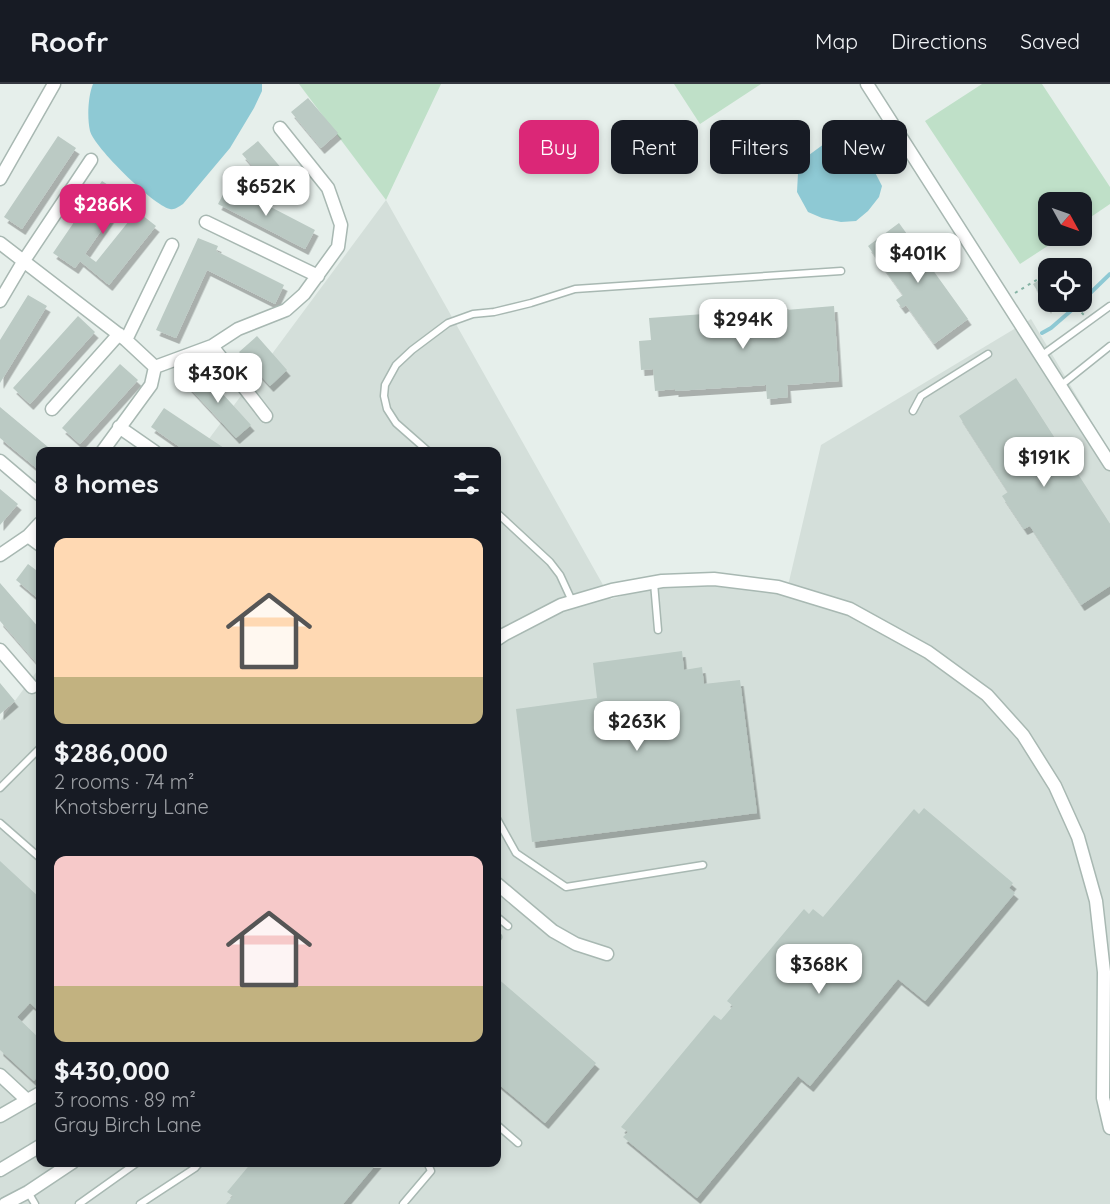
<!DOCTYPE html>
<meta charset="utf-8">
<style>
:root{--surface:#171b24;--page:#20242c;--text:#f1f3f6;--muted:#9ea1a6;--line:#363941;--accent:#db2777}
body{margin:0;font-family:Quicksand,sans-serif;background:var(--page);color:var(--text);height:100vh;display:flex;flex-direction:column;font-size:22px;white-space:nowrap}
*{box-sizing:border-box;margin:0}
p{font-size:20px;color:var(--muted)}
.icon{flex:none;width:33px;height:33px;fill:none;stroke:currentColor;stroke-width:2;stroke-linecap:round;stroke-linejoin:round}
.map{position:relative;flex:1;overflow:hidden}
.sheet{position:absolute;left:36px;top:363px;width:465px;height:720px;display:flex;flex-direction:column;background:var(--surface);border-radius:12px;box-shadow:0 3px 9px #0003}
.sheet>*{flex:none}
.banner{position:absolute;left:519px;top:36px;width:501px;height:54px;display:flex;gap:12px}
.needle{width:39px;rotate:130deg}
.fabs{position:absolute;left:1038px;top:108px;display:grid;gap:12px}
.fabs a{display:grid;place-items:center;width:54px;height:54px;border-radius:12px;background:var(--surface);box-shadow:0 3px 9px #0003;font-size:30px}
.price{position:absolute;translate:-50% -51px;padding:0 14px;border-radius:12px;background:#fff;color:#222;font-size:20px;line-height:39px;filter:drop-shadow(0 2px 3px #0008)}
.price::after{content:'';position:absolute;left:50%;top:36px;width:18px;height:14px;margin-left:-9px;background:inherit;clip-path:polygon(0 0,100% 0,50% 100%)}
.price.on{background:var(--accent);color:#fff}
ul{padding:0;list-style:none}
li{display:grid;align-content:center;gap:12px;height:318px;padding:0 18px}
li span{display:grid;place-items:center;height:186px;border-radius:12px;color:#555}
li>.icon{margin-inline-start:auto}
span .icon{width:108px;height:108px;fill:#fffc;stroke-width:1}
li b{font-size:26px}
h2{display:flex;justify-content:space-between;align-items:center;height:72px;padding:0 18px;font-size:26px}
.pill{padding:0 21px;border-radius:12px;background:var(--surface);box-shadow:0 3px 9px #0003;font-size:21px;line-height:54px}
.pill.on{background:var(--accent);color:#fff}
header{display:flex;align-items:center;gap:36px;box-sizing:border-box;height:84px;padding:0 30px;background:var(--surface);border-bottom:2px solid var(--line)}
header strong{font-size:28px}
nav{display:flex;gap:33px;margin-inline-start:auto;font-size:21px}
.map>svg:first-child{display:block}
</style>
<header>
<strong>Roofr</strong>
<nav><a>Map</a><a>Directions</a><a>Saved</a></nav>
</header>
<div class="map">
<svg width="1110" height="1120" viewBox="0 0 1110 1120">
<defs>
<filter id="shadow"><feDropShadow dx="3.5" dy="6" stdDeviation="0" flood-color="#0004"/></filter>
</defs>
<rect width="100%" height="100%" fill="#e6efeb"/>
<path fill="#d4dfda" d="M386,116l225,399 53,-15 52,-11 71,17 34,-145 210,-126 79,133v599l-6,5 6,42v106h-1110v-483l40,-54v495h456v-710l-296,-1z"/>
<path fill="#bfe0c8" d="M299,0h142l-55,116z
M674,0h87l-61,40z
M982,0h60l68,103v17l-28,19v-21h-34v34h15l-43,28 -95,-143z"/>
<path fill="#8ec9d4" d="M93,0h169v7l-8,17 -24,40 -47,56c-5,3 -8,6 -13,5 -17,-4 -76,-62 -80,-78 -3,-13 -2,-35 3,-47z
M844,51l9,2c11,15 20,31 29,49l-3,11 -11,14 -12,10 -15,1 -19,-4 -14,-6 -11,-20 1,-19 11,-18 19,-14z"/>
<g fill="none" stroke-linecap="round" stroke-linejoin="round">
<path stroke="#8ec9d4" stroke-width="4" d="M1082,217l28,-27
M1042,249l9,-5 30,-26"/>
</g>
<path fill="#bbcac4" filter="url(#shadow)" d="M308,14l30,35 -17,15 -30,-36z
M58,52l18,12 -54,81 -18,-12z
M258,57l31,36 -16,13 -31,-36z
M102,97l23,15 -40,58 11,8 41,-51 19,15 -47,59 -29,-24 -5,7 -22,-15z
M228,101l87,45 -10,19 -87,-45z
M899,139l69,96 -34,25 -28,-39 -4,3 -6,-8 7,-5 -35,-49z
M198,154l20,8 -2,5 68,34 -9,19 -68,-34 -31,68 -20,-8z
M1048,190v34l-15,-24z
M28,211l19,11 -47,77v-43z
M785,219l1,7 48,-4 5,75 -52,4 1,12 -21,2 -1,-14 -91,6v-2l-20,2 -2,-22 -12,1 -2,-29 12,-1 -2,-22 110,-8 -1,-5z
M78,232l17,16 -65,72 -17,-16z
M257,252l30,34 -17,16 -31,-34z
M120,280l18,16 -58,64 -18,-16z
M201,286l50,55 -15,13 -50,-54z
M1016,294l94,146v62l-29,19 -51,-79 -6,3 -22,-33 6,-4 -49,-76z
M0,323l54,45h-14v19l-40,-33z
M164,324l66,44h-43l-36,-25z
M0,405l18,15 -18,21z
M28,480l12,9v27l-24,-20z
M0,499l40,46v38l-40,-46z
M682,567l2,19 18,-3 2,17 36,-4 17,133 -225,29 -16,-133 81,-11 -4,-35z
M0,599l15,18 -15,13z
M924,724l89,75 -4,5 6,5 -90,108 -27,-22 -88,107 -12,-10 -101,122 -74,-61 5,-5 -7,-5 93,-112 7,5 12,-14 -6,-5 77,-92 5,5 4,-5 10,8 91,-108 5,5z
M0,777l40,37v114l-10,-9 -13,14 23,22v34l-6,8 -34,-31z
M496,893l100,86 -51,60 -49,-41z
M252,1078h126l-35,42h-117l7,-8 -6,-4z"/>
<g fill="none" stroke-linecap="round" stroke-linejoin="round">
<g stroke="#a8b8b2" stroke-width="9">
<path id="lane" d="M1041,272l69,-50
M1060,302l50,-40
M913,327l8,-15 67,-42
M429,368l-33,-29 -9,-14 -3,-13 1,-11 11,-20 16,-15 36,-27 25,-9 21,-2 37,-9 44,-14 266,-18
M496,428l54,50 10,13 12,26
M654,499l4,47
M0,704l40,-40
M496,733l20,36 50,34 137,-22
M0,739l40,35
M496,832l12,10
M496,855l2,-2
M496,1040l22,19
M28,1108l7,12
M79,1120l59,-42
M140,1120l55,-36 5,-6
M403,1120l28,-33 -4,-9"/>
</g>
<g stroke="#a8b8b2" stroke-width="15">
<path id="street" d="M867,0l243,380
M0,95l54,-95
M206,138l112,54
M0,159l126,97 29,27
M0,217l23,-39 68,-102
M126,256l46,-95
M212,262l54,70
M155,283l57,-21 26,-17 48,-19 18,-16 34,-47 3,-22 -13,-37 -48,-60
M52,325l67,-75
M119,343l36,25
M102,368l49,-67 4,-18
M0,377l40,34
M28,452l12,9
M0,471l28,-19 12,-13
M496,556l9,-6 56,-29 51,-15 50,-9 52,-2 64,8 72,22 78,43 59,43 36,40 32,51 23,51 18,64 8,71 -1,126 7,30
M0,566l32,37
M496,799l57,48 23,13 31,10
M0,991l27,25
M0,1032l40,-23
M0,1086l40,-24
M5,1120l23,-12 45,-30"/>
</g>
<path stroke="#86b3a5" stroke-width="2" stroke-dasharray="3 4.5" stroke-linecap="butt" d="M1015,209l33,-20
M1071,218l13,13"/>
<use href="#lane" stroke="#fff" stroke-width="6"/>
<use href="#street" stroke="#fff" stroke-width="12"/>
</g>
</svg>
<div class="fabs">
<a><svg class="needle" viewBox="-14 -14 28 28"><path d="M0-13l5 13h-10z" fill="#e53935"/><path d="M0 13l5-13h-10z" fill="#9ea1a6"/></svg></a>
<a><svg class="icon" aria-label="locate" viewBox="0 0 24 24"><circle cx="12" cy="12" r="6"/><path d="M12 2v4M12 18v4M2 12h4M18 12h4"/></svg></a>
</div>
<b class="price" style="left:266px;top:133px">$652K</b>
<b class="price on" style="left:103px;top:151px">$286K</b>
<b class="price" style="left:918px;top:200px">$401K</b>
<b class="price" style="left:743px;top:266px">$294K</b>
<b class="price" style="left:218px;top:320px">$430K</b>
<b class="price" style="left:1044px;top:404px">$191K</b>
<b class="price" style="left:637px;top:668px">$263K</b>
<b class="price" style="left:819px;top:911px">$368K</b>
<div class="banner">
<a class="pill on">Buy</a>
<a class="pill">Rent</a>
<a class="pill">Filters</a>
<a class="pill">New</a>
</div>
<section class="sheet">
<h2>8 homes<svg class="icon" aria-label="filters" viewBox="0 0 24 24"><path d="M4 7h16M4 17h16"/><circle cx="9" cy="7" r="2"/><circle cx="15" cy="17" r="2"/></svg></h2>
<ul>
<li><span style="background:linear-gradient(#ffd9b3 75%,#c2b280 0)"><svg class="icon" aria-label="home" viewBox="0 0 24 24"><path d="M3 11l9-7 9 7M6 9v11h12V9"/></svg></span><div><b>$286,000</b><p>2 rooms · 74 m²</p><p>Knotsberry Lane</p></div></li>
<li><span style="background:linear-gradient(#f6c9c9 70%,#c2b280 0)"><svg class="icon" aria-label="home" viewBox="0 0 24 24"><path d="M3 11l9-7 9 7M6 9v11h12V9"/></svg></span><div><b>$430,000</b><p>3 rooms · 89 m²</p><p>Gray Birch Lane</p></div></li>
</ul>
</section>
</div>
